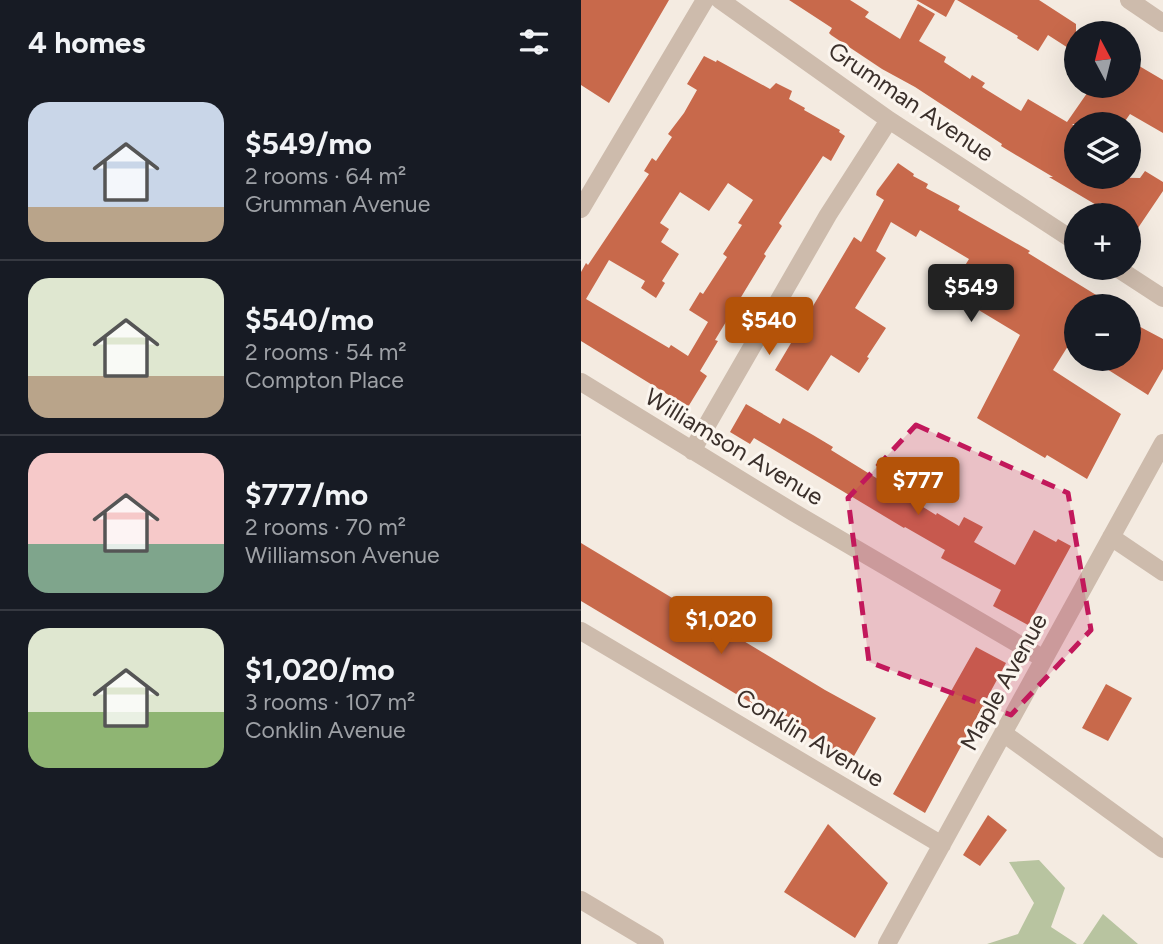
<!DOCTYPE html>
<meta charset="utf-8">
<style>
:root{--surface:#171b24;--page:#242831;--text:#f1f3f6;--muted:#9ea1a6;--line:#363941;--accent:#b45309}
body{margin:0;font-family:Figtree,sans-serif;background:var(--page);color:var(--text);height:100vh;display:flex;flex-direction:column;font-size:26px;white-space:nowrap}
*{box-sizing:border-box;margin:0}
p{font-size:23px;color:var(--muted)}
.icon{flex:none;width:38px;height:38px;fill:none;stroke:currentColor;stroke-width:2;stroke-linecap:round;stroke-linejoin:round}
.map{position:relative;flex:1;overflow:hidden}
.panel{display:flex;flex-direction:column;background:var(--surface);width:581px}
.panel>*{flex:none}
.needle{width:46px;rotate:353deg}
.tools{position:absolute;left:483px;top:21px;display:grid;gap:14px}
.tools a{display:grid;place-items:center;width:77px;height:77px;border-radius:50%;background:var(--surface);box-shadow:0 7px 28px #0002;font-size:35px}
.price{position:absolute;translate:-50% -60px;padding:0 16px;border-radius:7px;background:var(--accent);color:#fff;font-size:23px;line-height:46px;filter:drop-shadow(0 2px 4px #0008)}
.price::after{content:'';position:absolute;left:50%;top:42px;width:21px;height:16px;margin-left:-10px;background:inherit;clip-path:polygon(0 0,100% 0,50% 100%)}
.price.on{background:#222;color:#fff}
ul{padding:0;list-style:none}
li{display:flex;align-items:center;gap:21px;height:175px;padding:0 28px}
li+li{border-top:2px solid var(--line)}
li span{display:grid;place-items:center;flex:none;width:196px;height:140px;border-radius:21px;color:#555}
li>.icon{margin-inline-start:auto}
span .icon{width:84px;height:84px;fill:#fffc;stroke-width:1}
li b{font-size:30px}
h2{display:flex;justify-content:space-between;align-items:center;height:84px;padding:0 28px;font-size:30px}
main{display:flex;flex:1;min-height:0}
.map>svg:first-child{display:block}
</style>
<main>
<section class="panel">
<h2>4 homes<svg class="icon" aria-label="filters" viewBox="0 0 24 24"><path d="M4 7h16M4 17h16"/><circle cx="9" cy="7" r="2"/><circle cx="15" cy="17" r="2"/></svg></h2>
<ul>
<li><span style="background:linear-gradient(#c9d6e8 75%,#b9a48a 0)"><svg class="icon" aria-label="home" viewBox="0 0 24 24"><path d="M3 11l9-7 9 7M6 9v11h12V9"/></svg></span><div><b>$549/mo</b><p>2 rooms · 64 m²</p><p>Grumman Avenue</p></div></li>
<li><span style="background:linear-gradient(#dfe7d0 70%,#b9a48a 0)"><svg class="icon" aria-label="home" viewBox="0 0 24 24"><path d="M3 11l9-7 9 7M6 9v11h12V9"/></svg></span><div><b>$540/mo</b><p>2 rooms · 54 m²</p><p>Compton Place</p></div></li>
<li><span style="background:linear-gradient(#f6c9c9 65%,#7fa58c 0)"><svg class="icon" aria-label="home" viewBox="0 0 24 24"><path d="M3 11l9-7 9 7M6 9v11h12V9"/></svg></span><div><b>$777/mo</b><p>2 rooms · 70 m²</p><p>Williamson Avenue</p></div></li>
<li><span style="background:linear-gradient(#dfe7d0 60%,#8fb573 0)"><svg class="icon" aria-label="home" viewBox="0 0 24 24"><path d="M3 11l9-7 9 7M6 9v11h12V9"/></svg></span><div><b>$1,020/mo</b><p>3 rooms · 107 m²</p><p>Conklin Avenue</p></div></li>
</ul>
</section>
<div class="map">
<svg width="582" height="944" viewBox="0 0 582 944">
<rect width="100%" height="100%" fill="#f4ebe1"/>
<path fill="#b8c4a0" d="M458,860l26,28 -14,39 26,17h-90l31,-10 16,-31 -25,-41z
M522,914l35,30h-55z"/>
<path fill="#c8694b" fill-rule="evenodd" d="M0,0h88l-60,103 -28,-18z
M208,0h61l19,12 -4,5 35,22 18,-35 17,10 -16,27 27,16 -2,5 26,17 2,-4 13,8 -3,4 39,24 7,-12 39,23 25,-36h37v-26l34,20v53l-33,-19 -7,10h-17l-14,-9 -6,9h-14l4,3v50l64,1 5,-7 18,11v9l-25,37 -9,-6v-7h-10l-19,-12 -2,3 -49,-29h4l-52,-31 1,-2 -87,-57 -33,-18 -51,-34 -2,-2 3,-5z
M335,0h39l-9,17z
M376,0h82l37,24v29l-28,-18 -10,16 -21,-13 1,-2z
M123,56l12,6 1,-2 53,29 6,-6 16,8 -3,8 16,9 -1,2 36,20 -1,2 6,4 -14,25 -8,-5 -44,67 3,3 -18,28 2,2 -51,84 3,1 -18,30 7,5 -19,31 -107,-66v-69l5,-9 2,2 61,-91 -5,-3 8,-13 4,3 16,-24 -4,-3 16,-21 13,-23 -10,-6zM147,183l25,17 -15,23 4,2 -19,29 4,3 -24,37 -3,-2 -11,18 19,12 -20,34 -17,-11 -2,3 -83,-49 23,-39 36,21 -4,7 15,10 9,-15 -3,-2 17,-27 -18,-12 8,-13 -9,-6 20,-31 29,19z
M317,163l16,11 -1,2 15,8 -2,4 34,18 -2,4 72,41 -2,2 86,53h-38v44l-8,-4 -15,24 68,44 -34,65 -40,-24 -2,3 -68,-40 43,-83 -48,-29 13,-21 -24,-13 8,-13 -49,-29 -4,7 -25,-15 -15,29 10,7 -31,50 31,20 -19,29 2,1 -10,15 -28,-18 -23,36 -33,-21 79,-133 7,5 23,-42 -8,-5 1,-4z
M548,321l34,18v30l-15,26 -57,-36h38z
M165,404l34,20 3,-6 30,17 20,12 -2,3 105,65 1,-2 22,13 5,-9 19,10 -9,15 41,23 19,-35 22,12 2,-3 13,7 -43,79 -35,-19 8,-16 -60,-32 4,-8 -40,-23 -1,1 -150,-90 -4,6 -20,-12z
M0,543l244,147 51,28 -22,38 -8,-6 -4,6 -34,-19 -227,-136z
M395,647l30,16 -81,150 -32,-19z
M525,684l26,14 -24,43 -26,-13z
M407,815l19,15 -27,36 -17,-11z
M247,824l60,59 -33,55 -71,-46z"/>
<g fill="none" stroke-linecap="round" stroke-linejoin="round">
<path stroke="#cdbbac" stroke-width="18" d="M139,0l169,120 187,122
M548,0l34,23
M0,209l124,-209
M536,268l46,30
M0,382l212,130 251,147
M111,451l136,-236 61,-95
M530,537l52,35
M0,631l361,214
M422,733l160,116
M0,900l74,44
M306,944l276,-501"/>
</g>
<path fill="#c2185b" fill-opacity="0.2" stroke="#c2185b" stroke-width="5" stroke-dasharray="14 9" stroke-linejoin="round" d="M335,425l152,68 23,137 -80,85 -142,-53 -21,-164z"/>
<g text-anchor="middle" stroke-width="6" stroke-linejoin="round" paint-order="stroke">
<g font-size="24" fill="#3b302b" stroke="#fbf5ee">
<text transform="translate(330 102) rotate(34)" y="8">Grumman Avenue</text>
<text transform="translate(153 447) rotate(31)" y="8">Williamson Avenue</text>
<text transform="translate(423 682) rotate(-61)" y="8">Maple Avenue</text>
<text transform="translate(229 738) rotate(31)" y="8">Conklin Avenue</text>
</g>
</g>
</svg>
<div class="tools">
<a><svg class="needle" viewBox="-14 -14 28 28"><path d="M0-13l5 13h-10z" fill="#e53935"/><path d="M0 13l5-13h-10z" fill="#9ea1a6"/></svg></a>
<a><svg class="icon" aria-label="layers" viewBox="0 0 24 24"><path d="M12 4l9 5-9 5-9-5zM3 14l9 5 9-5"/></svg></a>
<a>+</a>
<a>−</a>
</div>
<b class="price on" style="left:390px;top:324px">$549</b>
<b class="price" style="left:188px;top:357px">$540</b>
<b class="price" style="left:337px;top:517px">$777</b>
<b class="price" style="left:140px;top:656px">$1,020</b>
</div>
</main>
